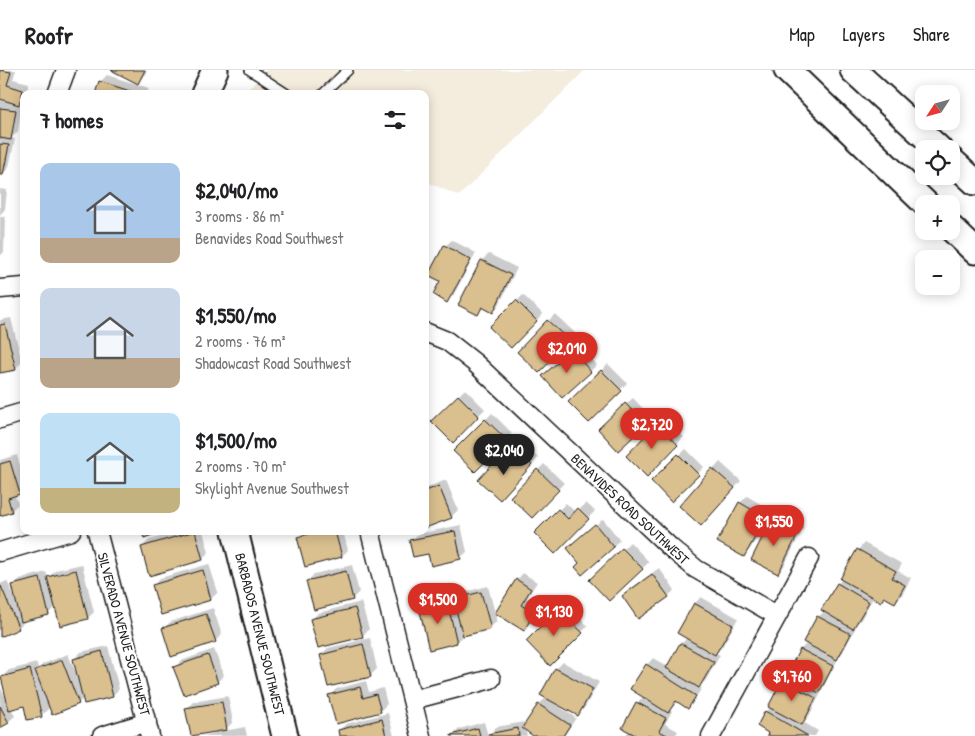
<!DOCTYPE html>
<meta charset="utf-8">
<style>
:root{--surface:#fff;--page:#f6f6f6;--text:#202124;--muted:#757577;--line:#e0e0e0;--accent:#d93025}
body{margin:0;font-family:"Patrick Hand",sans-serif;background:var(--page);color:var(--text);height:100vh;display:flex;flex-direction:column;font-size:19px;white-space:nowrap}
*{box-sizing:border-box;margin:0}
p{font-size:16px;color:var(--muted)}
.icon{flex:none;width:28px;height:28px;fill:none;stroke:currentColor;stroke-width:2;stroke-linecap:round;stroke-linejoin:round}
.map{position:relative;flex:1;overflow:hidden}
.panel{position:absolute;left:20px;top:20px;width:409px;height:445px;display:flex;flex-direction:column;background:var(--surface);border-radius:10px;box-shadow:0 2px 12px #0003}
.panel>*{flex:none}
.needle{width:32px;rotate:234deg}
.buttons{position:absolute;left:915px;top:15px;display:grid;gap:10px}
.buttons a{display:grid;place-items:center;width:45px;height:45px;border-radius:10px;background:var(--surface);box-shadow:0 2px 12px #0003;font-size:25px}
.price{position:absolute;translate:-50% -42px;padding:0 11px;border-radius:18px;background:var(--accent);color:#fff;font-size:16px;line-height:32px;filter:drop-shadow(0 1px 2px #0008)}
.price::after{content:'';position:absolute;left:50%;top:30px;width:15px;height:11px;margin-left:-8px;background:inherit;clip-path:polygon(0 0,100% 0,50% 100%)}
.price.selected{background:#222;color:#fff}
ul{padding:0;list-style:none}
li{display:flex;align-items:center;gap:15px;height:125px;padding:0 20px}
li span{display:grid;place-items:center;flex:none;width:140px;height:100px;border-radius:10px;color:#555}
li>.icon{margin-inline-start:auto}
span .icon{width:60px;height:60px;fill:#fffc;stroke-width:1}
li b{font-size:21px}
h2{display:flex;justify-content:space-between;align-items:center;height:60px;padding:0 20px;font-size:21px}
header{display:flex;align-items:center;gap:30px;box-sizing:border-box;height:70px;padding:0 25px;background:var(--surface);border-bottom:1px solid var(--line)}
header strong{font-size:24px}
nav{display:flex;gap:28px;margin-inline-start:auto;font-size:18px}
.map>svg:first-child{display:block}
</style>
<header>
<strong>Roofr</strong>
<nav><a>Map</a><a>Layers</a><a>Share</a></nav>
</header>
<div class="map">
<svg width="975" height="666" viewBox="0 0 975 666">
<rect width="100%" height="100%" fill="#fff"/>
<filter id="ink" filterUnits="userSpaceOnUse"><feTurbulence type="fractalNoise" baseFrequency=".02" numOctaves="2"/><feDisplacementMap in="SourceGraphic" scale="10" xChannelSelector="R" yChannelSelector="G"/><feConvolveMatrix kernelMatrix="1 2 1 2 8 2 1 2 1" color-interpolation-filters="sRGB"/></filter>
<g filter="url(#ink)">
<path fill="#f4ecdd" d="M266,0h319l-126,126 -34,-15v-87h-181z"/>
<path fill="#0003" d="M0,0h16l-3,9 16,4 -3,11h-2v4l-6,5 4,1 -4,28 -7,6 4,1 -6,28 -6,7 -3,-1v-73l4,1 1,-2 -5,-1z
M114,0h33l-3,6 -7,6z
M107,5l42,13 -2,6h-51l4,-12z
M0,119l7,1 -2,19 -5,6z
M0,147h5l-1,35 -4,4z
M452,170l24,13 -22,41 -7,7 -6,-20 4,-35z
M489,184l28,14 -18,37 -6,6 -9,-4 -7,6 -17,-8 22,-45z
M523,225l20,19 -32,32 -20,-19z
M555,244l20,19 -36,39 -21,-20z
M11,248l11,44 -7,7 -15,3v-52z
M579,274l18,21 -35,31 -11,-27z
M608,294l19,19 -38,38 -19,-19z
M465,319l20,20 -32,32 -20,-20z
M633,328l19,20 -7,7 -39,-3z
M492,343l20,20 -37,38 -20,-20z
M664,348l20,19 -37,38 -20,-19z
M508,379l12,11 10,-10 8,8 -31,34 -27,-12z
M686,379l18,18 -33,33 -18,-19z
M17,385l4,14 3,-3v23l-4,4 -5,2 3,9 -7,7 -11,4v-55z
M720,392l21,19 -33,37 -28,-12z
M544,394l20,19 -32,33 -20,-19z
M446,410l12,30 -7,7 -26,10v-39z
M747,426l25,15 -22,38 -7,7 -3,-53z
M566,433l10,10 10,-10 9,8 -40,41 -19,-19z
M779,445l25,12 -20,39 -6,7 -6,-52z
M603,449l17,21 -38,33 -1,-11 -6,-20z
M461,455l6,27 -7,6 -31,-6 -18,-12 7,-6z
M181,461h22l6,21 -6,7 -61,-12 7,-7z
M305,461h38l5,19 -6,6 -43,-19z
M630,472l19,20 -39,38 -19,-20z
M864,473l38,21 -4,7 13,7 -9,17 -7,7 -10,-6h-11l-14,25 -6,5 2,1 -13,25 -6,6 1,1 -13,25 -5,6 2,1 -13,25 -6,6 15,9 -3,5h-47l2,-4 -12,-7 8,-13 5,-5 12,-26 6,-6 -2,-1 14,-25 6,-6 11,-26 7,-6 -2,-2 15,-26 5,-4 15,-29z
M82,494l12,48 -6,6 -32,-12 -8,8 -24,6 1,1 -7,7 -18,7v-51l7,-3 7,15h1l-2,-11 7,-6 26,-7 2,6 8,-8z
M209,494l9,28 -7,7 -49,14 -8,-28 6,-7z
M352,495l7,27 -7,7 -44,-18 6,-7z
M659,498l16,22 -7,6h-45l7,-7z
M523,503l14,9 -10,16 13,8 -10,17 -7,6 -6,-49z
M488,516l9,35 -7,7 -27,8 -6,6 -37,-34 7,-7 26,-6 2,5 6,-7z
M701,527l37,21 -16,29 -6,6 4,2 -14,25 -7,7 3,1 -8,12 -6,7 -10,-6 -8,9 2,1 -7,13 13,7 -3,5h-51l6,-5 7,-28 7,-7 3,-31 6,-7 15,9 13,-23 6,-6 -9,-6 17,-29z
M361,532l8,27 -7,7 -51,-16 7,-7z
M566,533l22,23 -38,38 -23,-23z
M213,538l9,27 -7,6 -52,-12 7,-7z
M370,568l7,31 -6,6 -50,-20 7,-7z
M108,576l11,43 -7,7 -28,2 -6,5 -28,4 -8,8 -14,4 -4,-15 -13,4 4,8 -7,6 -8,4v-39l7,13 -5,-23 7,-7 28,-7 1,6 5,-5 25,-10 8,19 1,-1 -3,-13 7,-7z
M214,579l10,26 -7,7 -42,-14 6,-7z
M563,592l36,20 -14,25 -7,7 -23,-13 -1,2 22,15 -12,18h-28l-11,-7 2,7h-75l7,-7 25,-7 4,14 8,-9 28,-5 1,5 14,-23 8,-7 9,-28z
M366,611l3,11 14,-4 4,16 -7,7 -50,-15 6,-7z
M228,626l5,26 -9,9 21,-4 2,9h-44l12,-3 -1,-2 -27,-23 6,-6z
M388,643l6,23h-54l-1,-6 7,-6z"/>
<path fill="#dabf8f" stroke="#1c1c1c" d="M0,0l11,2 -4,13 16,5 -4,15 -19,-6z
M111,0h34l-7,14z
M99,11l40,13h-44z
M0,38l16,2 -5,30 -11,-2z
M0,74l9,1 -6,30h-3z
M444,175l27,15 -24,43 -14,-9 7,-13 -12,-6z
M481,190l30,15 -18,38 -11,-6 -4,8 -20,-10z
M516,230l21,21 -26,27 -22,-21z
M547,250l23,21 -31,32 -22,-21z
M5,254l11,46 -16,3v-48z
M572,280l19,22 -29,26 -20,-22z
M601,300l21,21 -33,32 -21,-21z
M458,325l21,21 -26,27 -22,-22z
M625,333l21,22 -28,26 -20,-22z
M485,349l22,21 -32,32 -22,-21z
M657,353l21,22 -31,32 -21,-21z
M678,384l21,21 -28,27 -20,-21z
M501,385l12,11 9,-11 10,10 -32,35 -22,-20z
M10,391l10,33 -12,4 4,14 -12,4v-52z
M712,398l23,20 -34,38 -22,-20z
M537,399l22,21 -27,28 -22,-21z
M439,416l13,32 -27,10v-37z
M739,432l27,16 -22,39 -27,-15z
M578,438l11,11 -34,35 -21,-21 24,-24 10,10z
M771,450l27,14 -20,40 -27,-14z
M595,454l19,23 -32,28 -7,-8 4,-4 -12,-15z
M141,461h23l-20,7z
M195,461l8,29 -54,16 -8,-29z
M320,461h15l7,26 -37,10 -8,-30z
M455,461l6,28 -30,7 -3,-12 -15,3 -4,-17z
M622,478l21,21 -34,32 -20,-21z
M857,479l39,22 -4,7 13,7 -10,18 -11,-6 -3,5 -41,-23z
M76,500l12,49 -28,7 -13,-49z
M203,500l8,30 -50,15 -9,-30z
M346,501l7,29 -39,10 -8,-29z
M652,504l17,23 -31,22 -16,-23z
M40,508l9,37 -28,7 -9,-37z
M516,509l15,10 -10,16 13,8 -10,18 -29,-18z
M837,513l32,19 -16,27 -32,-19z
M1,516l18,43 -19,8v-50z
M481,522l10,37 -28,7 -10,-37z
M447,531l10,42 -28,7 -10,-43z
M694,533l39,22 -18,30 -38,-22z
M355,538l8,29 -45,11 -8,-29z
M558,539l25,24 -33,33 -24,-25z
M206,544l10,28 -45,15 -9,-29z
M817,546l34,18 -14,26 -34,-18z
M680,573l34,19 -15,26 -33,-20z
M363,574l8,33 -43,10 -8,-32z
M800,579l33,17 -14,27 -33,-18z
M102,581l11,46 -29,7 -11,-45z
M208,585l10,28 -34,12 -11,-28z
M62,590l17,44 -27,11 -17,-45z
M646,594l50,32 -8,13 -12,-8 -8,12 -38,-24z
M555,598l38,21 -15,27 -38,-21z
M30,599l12,48 -15,3 -3,-14 -15,4 -8,-33z
M782,610l34,18 -14,27 -34,-18z
M360,617l3,11 13,-4 5,18 -45,12 -8,-29z
M222,632l5,28 -36,6 -6,-28z
M636,632l30,16 -7,13 10,5h-32l-15,-8z
M538,634l32,21 -7,11h-30l-11,-8z
M0,636l9,17 -9,5z
M765,641l43,25h-41l1,-3 -11,-7z
M382,649l4,17h-47l-1,-6z
M478,658l2,8h-29v-1z
M518,658l1,8h-30l-1,-2z"/>
<g fill="none" stroke-linecap="round" stroke-linejoin="round">
<g stroke="#1c1c1c" stroke-width="12">
<path id="lane" d="M250,0l37,24
M323,24l25,-24"/>
</g>
<g stroke="#1c1c1c" stroke-width="21">
<path id="street" d="M57,24l9,-24
M0,219l24,-2
M425,262l22,9 28,22 196,185 25,21 80,46
M0,349l24,-7
M97,461l53,205
M370,461l51,205
M0,482l71,-21
M412,630l79,-21
M102,666l45,-14
M711,666l98,-178"/>
</g>
<g stroke="#1c1c1c" stroke-width="29">
<path id="secondary" d="M787,0l139,134
M853,0l86,79
M204,24l11,-24
M951,90l24,22
M951,158l24,23
M235,461l50,205"/>
</g>
<use href="#lane" stroke="#fff" stroke-width="9"/>
<use href="#street" stroke="#fff" stroke-width="18"/>
<use href="#secondary" stroke="#fff" stroke-width="25"/>
</g>
</g>
<g text-anchor="middle" stroke-width="4" stroke-linejoin="round" paint-order="stroke">
<g font-size="14" fill="#1c1c1c" stroke="#fff">
<text transform="translate(630 439) rotate(43)" y="5">BENAVIDES ROAD SOUTHWEST</text>
<text transform="translate(124 564) rotate(75)" y="5">SILVERADO AVENUE SOUTHWEST</text>
<text transform="translate(260 564) rotate(76)" y="5">BARBADOS AVENUE SOUTHWEST</text>
</g>
</g>
</svg>
<div class="buttons">
<a><svg class="needle" viewBox="-14 -14 28 28"><path d="M0-13l5 13h-10z" fill="#e53935"/><path d="M0 13l5-13h-10z" fill="#757577"/></svg></a>
<a><svg class="icon" aria-label="locate" viewBox="0 0 24 24"><circle cx="12" cy="12" r="6"/><path d="M12 2v4M12 18v4M2 12h4M18 12h4"/></svg></a>
<a>+</a>
<a>−</a>
</div>
<b class="price" style="left:567px;top:304px">$2,010</b>
<b class="price" style="left:652px;top:380px">$2,720</b>
<b class="price selected" style="left:504px;top:406px">$2,040</b>
<b class="price" style="left:774px;top:477px">$1,550</b>
<b class="price" style="left:438px;top:555px">$1,500</b>
<b class="price" style="left:554px;top:567px">$1,130</b>
<b class="price" style="left:792px;top:632px">$1,760</b>
<section class="panel">
<h2>7 homes<svg class="icon" aria-label="filters" viewBox="0 0 24 24"><path d="M4 7h16M4 17h16"/><circle cx="9" cy="7" r="2"/><circle cx="15" cy="17" r="2"/></svg></h2>
<ul>
<li><span style="background:linear-gradient(#a9c7e8 75%,#b9a48a 0)"><svg class="icon" aria-label="home" viewBox="0 0 24 24"><path d="M3 11l9-7 9 7M6 9v11h12V9"/></svg></span><div><b>$2,040/mo</b><p>3 rooms · 86 m²</p><p>Benavides Road Southwest</p></div></li>
<li><span style="background:linear-gradient(#c9d6e8 70%,#b9a48a 0)"><svg class="icon" aria-label="home" viewBox="0 0 24 24"><path d="M3 11l9-7 9 7M6 9v11h12V9"/></svg></span><div><b>$1,550/mo</b><p>2 rooms · 76 m²</p><p>Shadowcast Road Southwest</p></div></li>
<li><span style="background:linear-gradient(#bfe0f5 75%,#c2b280 0)"><svg class="icon" aria-label="home" viewBox="0 0 24 24"><path d="M3 11l9-7 9 7M6 9v11h12V9"/></svg></span><div><b>$1,500/mo</b><p>2 rooms · 70 m²</p><p>Skylight Avenue Southwest</p></div></li>
</ul>
</section>
</div>
